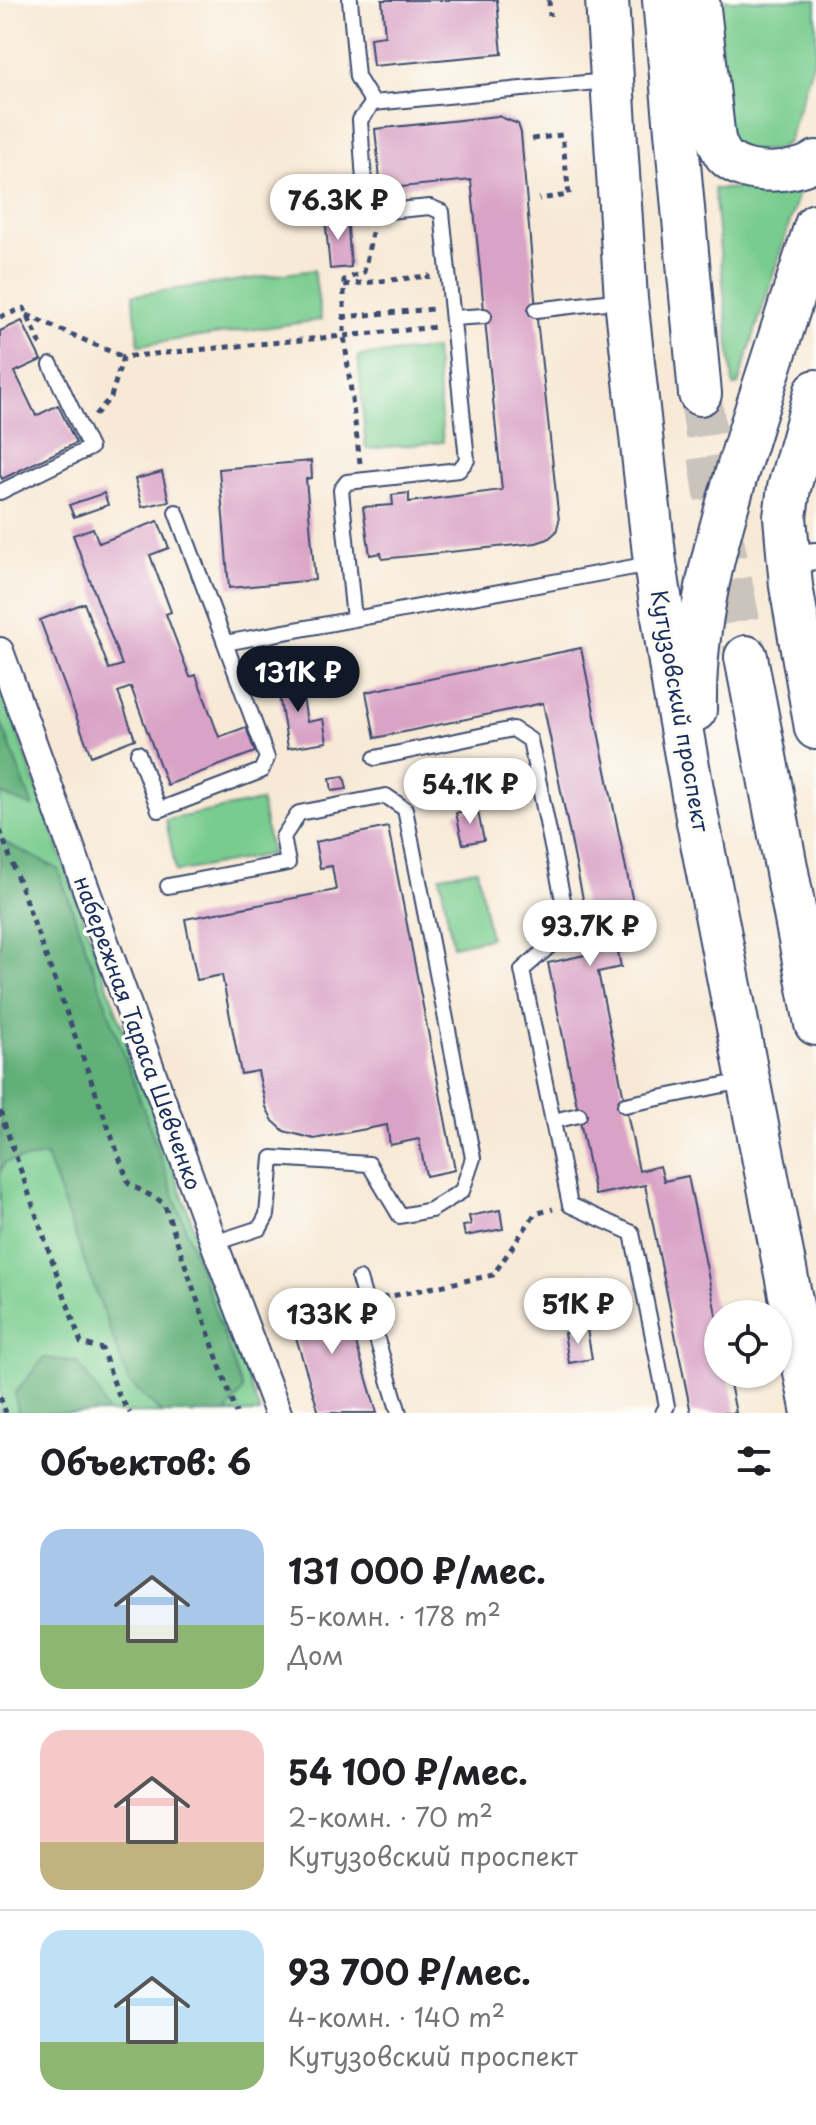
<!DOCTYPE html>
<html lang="ru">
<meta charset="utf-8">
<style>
:root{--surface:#fff;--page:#f6f6f6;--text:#202124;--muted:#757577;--line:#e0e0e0;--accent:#111827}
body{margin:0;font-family:"Playpen Sans",sans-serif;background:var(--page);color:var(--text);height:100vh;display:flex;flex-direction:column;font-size:30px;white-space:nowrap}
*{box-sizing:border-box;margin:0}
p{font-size:26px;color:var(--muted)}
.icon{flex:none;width:44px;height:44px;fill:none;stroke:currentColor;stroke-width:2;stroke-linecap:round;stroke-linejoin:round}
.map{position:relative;height:1413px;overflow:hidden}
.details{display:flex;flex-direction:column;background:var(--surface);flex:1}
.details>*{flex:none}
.tools{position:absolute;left:704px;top:1300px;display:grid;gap:16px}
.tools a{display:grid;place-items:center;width:88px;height:88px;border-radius:50%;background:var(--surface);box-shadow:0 2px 6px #0004;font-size:40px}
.price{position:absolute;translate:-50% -68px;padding:0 18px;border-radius:28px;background:#fff;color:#222;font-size:26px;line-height:52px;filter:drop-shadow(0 2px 4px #0008)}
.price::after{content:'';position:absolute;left:50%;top:48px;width:24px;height:18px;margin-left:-12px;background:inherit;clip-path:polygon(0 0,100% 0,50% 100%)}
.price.current{background:var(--accent);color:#fff}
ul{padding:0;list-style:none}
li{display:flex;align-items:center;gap:24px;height:200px;padding:0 40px}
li+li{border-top:2px solid var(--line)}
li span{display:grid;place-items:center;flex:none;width:224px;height:160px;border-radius:24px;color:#555}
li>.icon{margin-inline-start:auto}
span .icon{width:96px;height:96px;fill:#fffc;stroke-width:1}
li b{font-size:34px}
h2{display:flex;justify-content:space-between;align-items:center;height:96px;padding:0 40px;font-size:34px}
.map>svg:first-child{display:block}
</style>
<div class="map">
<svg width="816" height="1413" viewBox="0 0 816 1413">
<rect width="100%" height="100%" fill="#fdfcf7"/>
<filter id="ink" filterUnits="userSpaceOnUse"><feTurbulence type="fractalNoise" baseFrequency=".0125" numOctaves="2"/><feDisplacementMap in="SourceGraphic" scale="16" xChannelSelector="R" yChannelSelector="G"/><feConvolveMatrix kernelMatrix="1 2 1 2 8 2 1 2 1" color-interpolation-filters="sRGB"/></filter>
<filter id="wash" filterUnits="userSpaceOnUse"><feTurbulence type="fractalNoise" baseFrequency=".006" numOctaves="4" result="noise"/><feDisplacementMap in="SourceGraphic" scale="32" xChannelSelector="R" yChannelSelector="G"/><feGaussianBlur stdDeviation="1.8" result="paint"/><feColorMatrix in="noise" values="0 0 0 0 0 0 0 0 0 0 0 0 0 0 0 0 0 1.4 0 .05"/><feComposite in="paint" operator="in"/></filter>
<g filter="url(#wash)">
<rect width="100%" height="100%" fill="#f7e9d5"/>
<path fill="#78cc8e" stroke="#4a7e76" stroke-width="2" d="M717,0h99v53l-28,89 -13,8 -32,1 -15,-15z
M791,187l8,6 -61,192 -3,1 -2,-2 -19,-195z
M314,270l7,50 -182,25 -6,-50z
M435,349l8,93 -77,7 -8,-93z
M0,684l260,729h-260z
M261,801l10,53 -95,18 -10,-52z
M477,869l13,69 -37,8 -13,-70z"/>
<path fill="#62b079" stroke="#3e706c" stroke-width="2" d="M0,719l33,88 -33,-13z
M0,840l58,29 185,521 -17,23h-65l-32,-31 -83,-226 -41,6 -5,10z
M44,1358l33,4 23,33 7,18h-89l-3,-20z"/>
<g id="blocks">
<path fill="#d9a2c6" d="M382,0h115l5,54 -129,12 -3,-28 15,-2z
M498,116l20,8 3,9 15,177 23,211 -3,11 -8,7 -12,4 -154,16 -1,-6 -11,2 -7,-48 30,-2 -1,-10 17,-2v9l93,-12 -31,-310 -90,9 -6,-60z
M347,215l4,52 -21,2 -5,-52z
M22,321l19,39 -26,12 21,44 22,-11 18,38 -74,36 -2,-4v-144z
M311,461l1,17 -6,1 9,101 -86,8 -10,-119z
M162,472l7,29 -27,6 -7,-28z
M104,493l4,12 -34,12 -5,-12z
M158,521l11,27 -19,7 21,57 -5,2 24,63 6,-2 23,62 27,-10 9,25 -88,33 -36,-98 -13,5 17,47 -44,17 -51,-136 44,-17 25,66 13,-4 -49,-130 20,-7 6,15z
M581,648l61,299 -24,5 3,15 -23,5 41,199 21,-5 4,15 24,-5 30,148v50h10l8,39h-45l-46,-228 -50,10 -47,-232 46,-10 -51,-250 -168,35 -9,-46z
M299,673l8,49 16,-3 4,23 -39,6 -12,-71z
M344,776l3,13 -15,2 -2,-13z
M477,808l7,32 -21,4 -7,-31z
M388,827l67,343 -29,6 -7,-37 -29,6 -3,-20 -73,14 -30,-8 -11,-10 -7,-14 -8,-36 -17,3 -19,-99 -25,5 -12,-61 151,-29 -4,-24 -12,2 -5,-26z
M500,1210l3,19 -38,7 -2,-10 8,-1 -2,-9z
M341,1292l18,61 18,60h-58l-32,-105z
M587,1329l5,30 -23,4 -5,-30z"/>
</g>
</g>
<g filter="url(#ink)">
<use href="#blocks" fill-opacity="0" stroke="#3c4b70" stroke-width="2"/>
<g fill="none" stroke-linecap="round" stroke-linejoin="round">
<path stroke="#cbc4bd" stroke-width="42" stroke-dasharray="42 21" stroke-linecap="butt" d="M700,394l19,126 27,137"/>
<g stroke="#3c4b70" stroke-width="18">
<path id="lane" d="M350,0l7,77 16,26 234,-22
M536,310l86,-10
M453,318l31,-2
M0,492l90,-44 -39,-83
M176,512l49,131
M354,619l-13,-129 6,-8 112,-12 8,-10 -25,-248 -12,-5 -64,6 -6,-93 13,-17
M138,753l21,57 102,-39 6,-13 -42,-115 425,-79
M375,758l138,-29 17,11 39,189 -47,41 48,235 62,28 35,173 -4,7
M168,886l120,-23 -5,-26 16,-24 87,-17 19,13 68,349 -11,33 -31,19 -31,6 -31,-52 -97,-6 -5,57 -7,13 -46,15
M625,1105l118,-24
M553,1121l26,-6
M359,1279l40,134"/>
</g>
<g stroke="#3c4b70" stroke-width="30">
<path id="street" d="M787,559l29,-3
M0,651l214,592 64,170"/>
</g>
<g stroke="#3c4b70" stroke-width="42">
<path id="secondary" d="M700,0l16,140c2,5 5,13 9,17 19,20 70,18 91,3"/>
</g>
<g stroke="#3c4b70" stroke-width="46">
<path id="primary" d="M607,0l19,299 29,264 19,126 24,133 115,591
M664,0l36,394
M816,391l-27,97 -4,29 6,69 25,142
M746,657l70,367
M695,710c-2,-98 28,-194 57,-287 21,-66 43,-132 64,-198"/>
</g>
<path stroke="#3c4b70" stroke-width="5" stroke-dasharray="6 6" stroke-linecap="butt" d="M549,0l1,16
M532,139l30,-4 7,60 -30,4
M344,285l84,-9v3
M27,315l96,42
M0,317l24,-9 19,41
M342,317l91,-8
M95,415l16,-18 12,-40 314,-30
M360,463l-16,-128v-55l20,-8 9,-44
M0,830l129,354 35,19 72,210
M0,1111l81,232 21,6 16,45 12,19
M382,1298l111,-23 42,-61 18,-5
M0,1397l6,16"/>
<use href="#lane" stroke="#fff" stroke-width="14"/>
<use href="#street" stroke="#fff" stroke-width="26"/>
<use href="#secondary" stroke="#fff" stroke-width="38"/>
<use href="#primary" stroke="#fff" stroke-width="42"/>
</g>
</g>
<g text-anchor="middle" stroke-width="7" stroke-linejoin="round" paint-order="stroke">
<g font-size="22" fill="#1b2f5e" stroke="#fdfcf7">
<text transform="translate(680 711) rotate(80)" y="8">Кутузовский проспект</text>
<text transform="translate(138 1033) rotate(70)" y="8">набережная Тараса Шевченко</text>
</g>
</g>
</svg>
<div class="tools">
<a><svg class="icon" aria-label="locate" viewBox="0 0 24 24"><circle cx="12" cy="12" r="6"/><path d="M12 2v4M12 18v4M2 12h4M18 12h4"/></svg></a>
</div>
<b class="price" style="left:338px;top:242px">76.3K ₽</b>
<b class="price current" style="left:298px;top:714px">131K ₽</b>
<b class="price" style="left:470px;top:826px">54.1K ₽</b>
<b class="price" style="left:590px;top:968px">93.7K ₽</b>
<b class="price" style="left:578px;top:1346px">51K ₽</b>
<b class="price" style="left:332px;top:1356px">133K ₽</b>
</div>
<section class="details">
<h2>Объектов: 6<svg class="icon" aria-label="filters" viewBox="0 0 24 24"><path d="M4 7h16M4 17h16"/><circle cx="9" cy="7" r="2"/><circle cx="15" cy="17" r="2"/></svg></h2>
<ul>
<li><span style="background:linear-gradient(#a9c7e8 60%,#8fb573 0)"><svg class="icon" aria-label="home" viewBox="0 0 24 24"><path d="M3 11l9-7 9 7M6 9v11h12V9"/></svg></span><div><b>131 000 ₽/мес.</b><p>5-комн. · 178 m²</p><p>Дом</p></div></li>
<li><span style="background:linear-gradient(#f6c9c9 70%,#c2b280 0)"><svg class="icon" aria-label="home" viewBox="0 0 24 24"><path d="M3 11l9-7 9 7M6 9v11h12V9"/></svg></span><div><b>54 100 ₽/мес.</b><p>2-комн. · 70 m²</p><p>Кутузовский проспект</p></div></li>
<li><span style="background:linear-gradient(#bfe0f5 70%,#8fb573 0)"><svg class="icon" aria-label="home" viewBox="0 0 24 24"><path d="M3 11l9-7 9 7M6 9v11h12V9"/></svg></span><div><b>93 700 ₽/мес.</b><p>4-комн. · 140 m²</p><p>Кутузовский проспект</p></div></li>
</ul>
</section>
